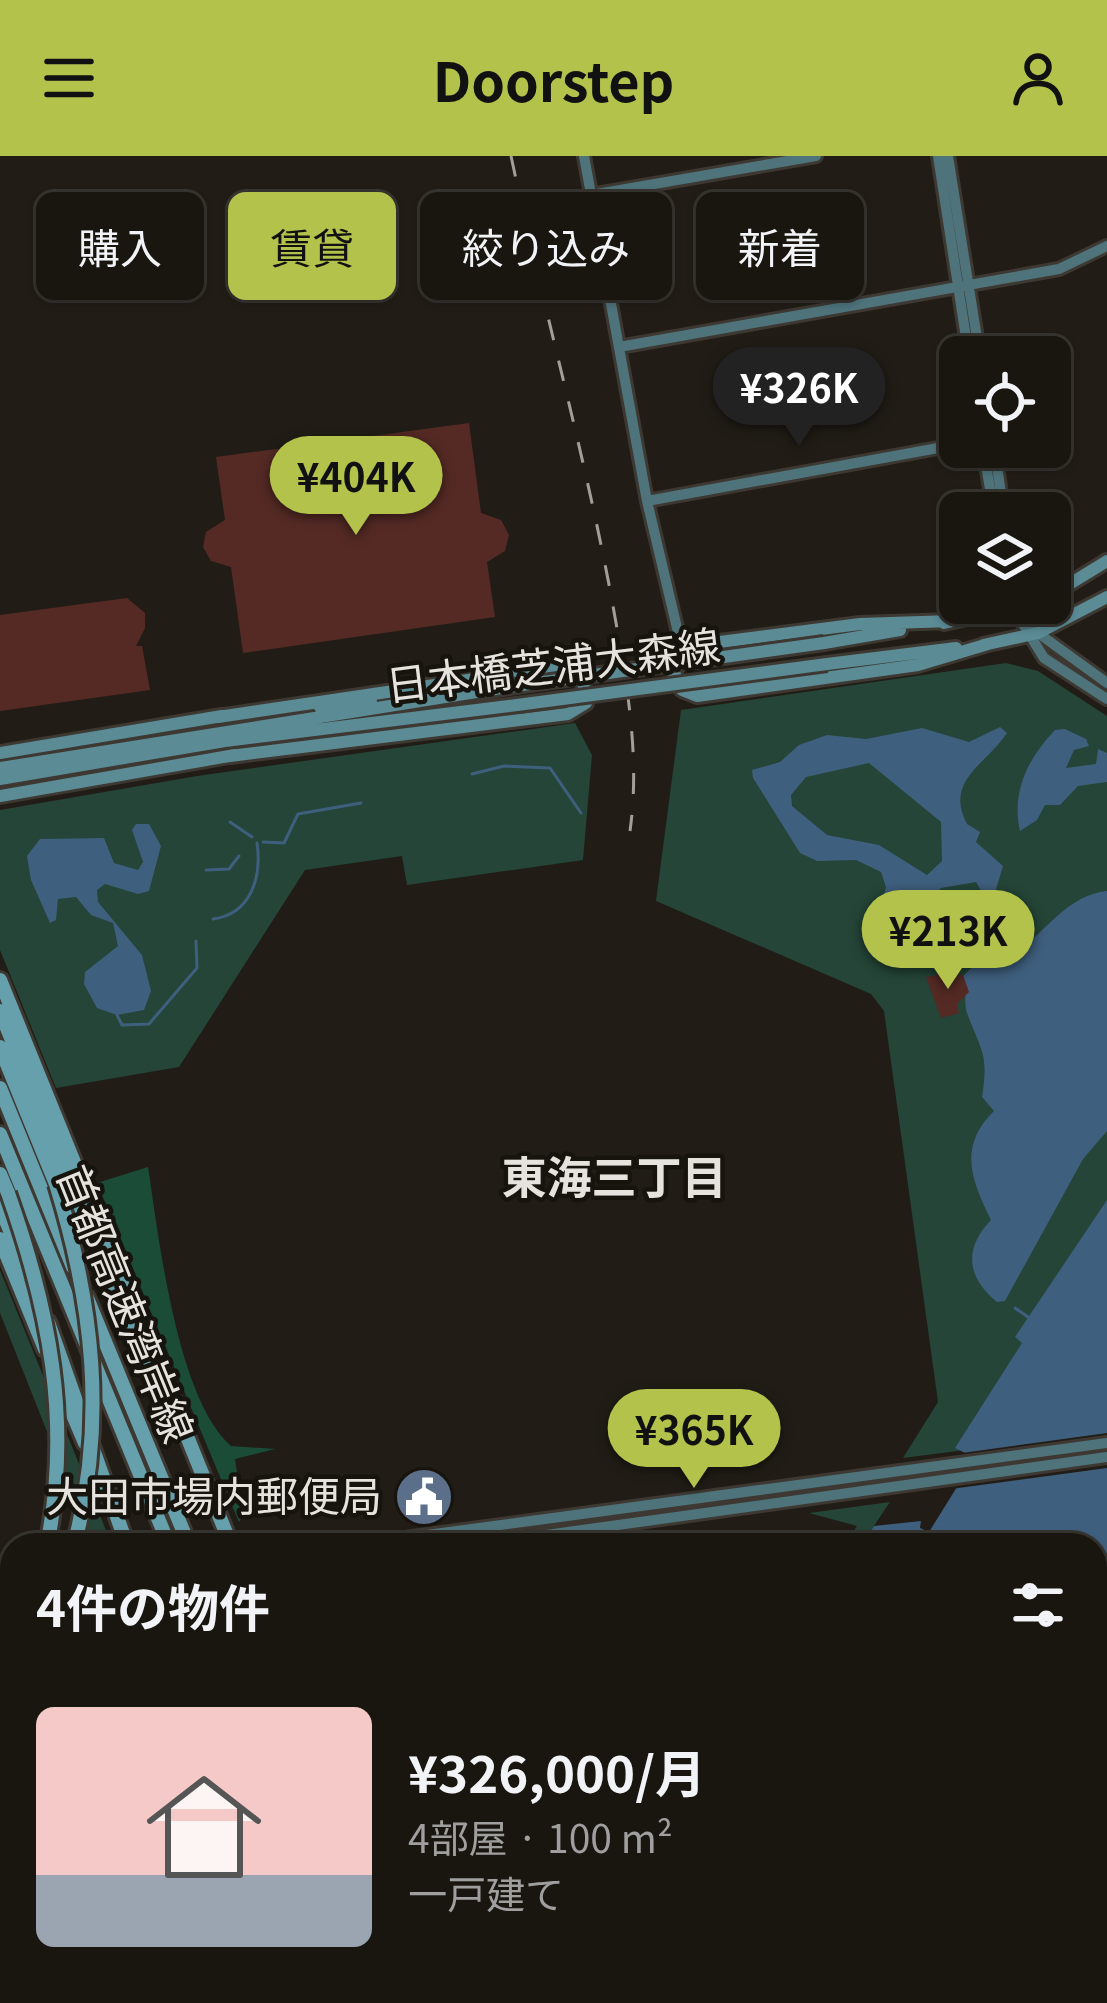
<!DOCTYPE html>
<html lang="ja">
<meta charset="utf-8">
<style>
:root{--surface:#191610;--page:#221f19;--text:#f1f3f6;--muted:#9f9f9f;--line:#373530;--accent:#b2c24b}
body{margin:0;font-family:Georgia,"Noto Sans JP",serif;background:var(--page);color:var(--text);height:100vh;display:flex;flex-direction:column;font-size:45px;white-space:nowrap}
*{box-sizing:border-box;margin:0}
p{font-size:39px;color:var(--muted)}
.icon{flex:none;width:66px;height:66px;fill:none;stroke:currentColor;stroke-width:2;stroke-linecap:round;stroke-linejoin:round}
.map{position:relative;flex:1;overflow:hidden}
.sheet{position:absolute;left:0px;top:1377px;width:1107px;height:471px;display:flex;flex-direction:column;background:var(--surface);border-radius:36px 36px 0 0;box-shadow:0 3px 9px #0004,0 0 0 3px var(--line)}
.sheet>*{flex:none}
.banner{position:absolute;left:36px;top:36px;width:1035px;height:108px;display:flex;gap:24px}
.tools{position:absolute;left:939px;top:180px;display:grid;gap:24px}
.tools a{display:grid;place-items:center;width:132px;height:132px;border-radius:18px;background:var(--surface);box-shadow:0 3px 9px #0004,0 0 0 3px var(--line);font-size:60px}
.price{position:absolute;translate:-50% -102px;padding:0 27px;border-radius:42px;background:var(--accent);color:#111;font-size:39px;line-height:78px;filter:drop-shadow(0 3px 6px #0008)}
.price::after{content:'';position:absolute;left:50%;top:72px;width:36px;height:27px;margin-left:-18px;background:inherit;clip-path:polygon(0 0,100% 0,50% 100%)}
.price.selected{background:#222;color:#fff}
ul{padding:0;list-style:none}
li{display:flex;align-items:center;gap:36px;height:300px;padding:0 36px}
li+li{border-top:3px solid var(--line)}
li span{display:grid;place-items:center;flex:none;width:336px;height:240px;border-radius:18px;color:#555}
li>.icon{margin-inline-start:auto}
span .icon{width:144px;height:144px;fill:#fffc;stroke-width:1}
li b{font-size:51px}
h2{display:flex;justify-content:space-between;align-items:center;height:144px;padding:0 36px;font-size:51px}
.pill{padding:0 42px;border-radius:18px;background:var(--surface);box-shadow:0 3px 9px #0004,0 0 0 3px var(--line);font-size:42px;line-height:108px}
.pill.selected{background:var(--accent);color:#111}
header{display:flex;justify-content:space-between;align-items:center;height:156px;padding:0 36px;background:var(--accent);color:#111;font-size:54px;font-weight:700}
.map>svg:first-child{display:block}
</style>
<header><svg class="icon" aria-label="menu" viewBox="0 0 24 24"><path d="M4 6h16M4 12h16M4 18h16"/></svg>Doorstep<svg class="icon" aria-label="person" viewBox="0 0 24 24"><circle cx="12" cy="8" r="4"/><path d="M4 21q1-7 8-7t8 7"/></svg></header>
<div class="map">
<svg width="1107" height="1847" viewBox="0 0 1107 1847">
<rect width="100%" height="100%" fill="#211d16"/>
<path fill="#244537" d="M1006,507l32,8 69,45v716l-204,26 35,-56 -54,-391 -13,-17 -215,-93 25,-191z
M575,567l17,32 -9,105 -176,25 -5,-29 -97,14 -126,197 -123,21 -56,-138v-140l197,-34z
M0,1114l112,275h-20l-92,-232z
M890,1346l-29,43h-16l12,-19 -48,-13z"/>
<path fill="#1a4c38" d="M148,1011c11,71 29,232 83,279l44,3 -40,10 8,56 -4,7 -142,-339z"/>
<path fill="#3f5f7e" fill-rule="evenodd" d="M1000,571l7,6c-21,32 -63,47 -40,91l13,8 -4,10 27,24 -12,40 -18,22 -5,-3 15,-31 -7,-12 -35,6 -25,29 -27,2 -8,-14 5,-18 -5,-15 -25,-12 -39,1 -17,-8 -47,-75 -1,-8 28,-8 19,-17 28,-10 39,4 56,-11 47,14zM869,607l72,59 1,39 -15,14 -48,-30 -52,-10 -35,-29 -1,-11 15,-18z
M1065,573l21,10 3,7 -15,4 -8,18 30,-4 2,-15 9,4v29l-29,4 -18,19h-15l-8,15 -17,11c-9,-39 8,-73 35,-101z
M136,668h13l12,22 -12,45 -11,3 -33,-10 -8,6 1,12 44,53 9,36 -7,19 -27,5 -20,-7 -13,-24 1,-12 33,-26 -5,-23 -22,-8 -15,-18 -18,2 -2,21 -6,3 -19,-43 -4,-24 13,-17 64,-1 10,25 24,7 5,-8 -11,-32z
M1107,735v240l-24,28 -78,142 -8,1c-31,-25 -33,-54 -6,-82 -19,-39 -34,-73 3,-109l-12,-14c7,-44 -1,-46 -15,-84 -4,-11 1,-24 -4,-37l14,-13 14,5c45,-17 67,-72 116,-77z
M1107,1044v695l-12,1v-351h-234l13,-19 47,-5 -1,7 9,4 46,-74 -20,-10 67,-105 -7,-6z
M0,1569l12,8v259h958l1,9 -971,2z"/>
<path fill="#211d16" d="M1107,1277v35l-156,21 16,-29 -12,-6z"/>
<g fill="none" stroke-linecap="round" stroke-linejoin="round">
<path stroke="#3f5f7e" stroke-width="3" d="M472,618l32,-8 46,2 31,45
M230,666l22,15
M263,686l21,1 14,-29 63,-11
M206,714l23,-1 10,-13
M213,763c38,-5 49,-42 44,-76
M970,771l-14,13 19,25
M117,859l5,10 27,-1 48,-56 -1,-27
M1015,1152l13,9"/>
</g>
<path fill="#552a25" d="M469,267l12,90 20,7 8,15 -4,16 -18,11 8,55 -252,36 -12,-86 -20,-6 -8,-14 3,-15 19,-12 -9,-63z
M127,442l18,15v15l-9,18h6l8,44 -150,21v-96z
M949,817l14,2 6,17 -12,12 2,9 -18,5 -15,-41z"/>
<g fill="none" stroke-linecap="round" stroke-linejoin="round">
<g stroke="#3d3932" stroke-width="14">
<path id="street" d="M609,1370l2,19"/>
</g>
<g stroke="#3d3932" stroke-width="16">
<path id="secondary" d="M584,0l63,345 35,148
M938,0l31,201
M948,0l32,201
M591,39l225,-39
M619,191l440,-78 48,-23
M983,291l11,66
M994,291l10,66
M647,345l313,-57
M1010,447l34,55 63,41
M1021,447l17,30 69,50
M353,1389l754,-102
M474,1389l633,-88
M0,1440l12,-2
M0,1456l12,-1"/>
</g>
<g stroke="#3d3932" stroke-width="18">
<path id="primary" d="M1050,440l57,-35
M952,465l-92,3 -164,21 -14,4 -8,24 8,17 15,6 221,-31 70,-21
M944,467l92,-20
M824,487l76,-13
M983,489l55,-12 69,-36
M827,508l129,-16
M320,551l51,-5
M218,561l345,-51 19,7 4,30 -18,11 -338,42
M0,597l222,-37
M0,612l515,-82
M0,623l225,-38 292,-36
M0,640l235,-41"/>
</g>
<g stroke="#3d3932" stroke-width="20">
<path id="highway" d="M0,824l147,362
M0,855l122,297 60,116 49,121
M0,891l56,137
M0,932l73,179
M0,978l169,411
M0,1018l8,19
M0,1050l28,68
M0,1083l45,110
M87,1142l102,247
M48,1166l79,223
M56,1219l29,68
M0,1527l12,-26
M0,1555l12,-20
M310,1836l5,11
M353,1836l5,11
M373,1836l4,11
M416,1836l5,11"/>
</g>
<use href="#street" stroke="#3d5459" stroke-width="8"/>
<use href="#secondary" stroke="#4e737b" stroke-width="10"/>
<use href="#primary" stroke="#5b8b95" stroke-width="12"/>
<use href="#highway" stroke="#66a0ac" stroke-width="14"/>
<path stroke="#a29f99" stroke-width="3" stroke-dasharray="21 21" stroke-linecap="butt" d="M511,0c31,147 72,291 100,439 14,78 30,157 19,236"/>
<g stroke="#3d3932" stroke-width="18" stroke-linecap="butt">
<path id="primary-bridge" d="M515,530l309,-43
M517,549l310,-41"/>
</g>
<g stroke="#3d3932" stroke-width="20" stroke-linecap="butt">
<path id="highway-bridge" d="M56,1028c37,120 51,238 18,361
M8,1037c41,116 64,229 39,352"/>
</g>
<use href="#primary-bridge" stroke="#5b8b95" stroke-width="12"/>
<use href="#highway-bridge" stroke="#66a0ac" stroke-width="14"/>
</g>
<defs>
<g id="civic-disc" transform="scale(3)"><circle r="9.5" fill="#5c6f8a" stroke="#17130d"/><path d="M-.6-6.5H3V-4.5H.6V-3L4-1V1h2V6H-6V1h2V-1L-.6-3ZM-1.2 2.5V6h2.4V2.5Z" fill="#fff"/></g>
</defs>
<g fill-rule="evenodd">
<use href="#civic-disc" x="424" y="1341"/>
</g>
<g text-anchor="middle" stroke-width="9" stroke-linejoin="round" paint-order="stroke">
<g font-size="42" fill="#e6e3df" stroke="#17130d">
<text transform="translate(553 510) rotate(-7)" y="15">日本橋芝浦大森線</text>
<text transform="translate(125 1148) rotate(68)" y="15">首都高速湾岸線</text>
</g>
<g font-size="42" fill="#e6e3df" stroke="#17130d" text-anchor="end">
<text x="382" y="1356">大田市場内郵便局</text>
</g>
<g font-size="45" font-weight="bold" fill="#e6e3df" stroke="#17130d">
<text x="614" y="1038">東海三丁目</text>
</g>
</g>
</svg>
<div class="tools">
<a><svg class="icon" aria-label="locate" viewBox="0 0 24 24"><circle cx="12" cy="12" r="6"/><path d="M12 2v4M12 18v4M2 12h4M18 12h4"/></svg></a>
<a><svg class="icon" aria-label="layers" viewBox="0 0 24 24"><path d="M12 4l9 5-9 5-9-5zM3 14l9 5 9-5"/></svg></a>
</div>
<b class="price selected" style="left:799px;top:293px">¥326K</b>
<b class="price" style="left:356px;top:382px">¥404K</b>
<b class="price" style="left:948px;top:836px">¥213K</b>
<b class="price" style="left:694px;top:1335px">¥365K</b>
<div class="banner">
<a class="pill">購入</a>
<a class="pill selected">賃貸</a>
<a class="pill">絞り込み</a>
<a class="pill">新着</a>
</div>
<section class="sheet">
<h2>4件の物件<svg class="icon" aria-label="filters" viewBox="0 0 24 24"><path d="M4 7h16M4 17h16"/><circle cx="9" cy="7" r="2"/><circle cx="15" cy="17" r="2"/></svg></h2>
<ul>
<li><span style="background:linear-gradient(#f6c9c9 70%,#9aa5b1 0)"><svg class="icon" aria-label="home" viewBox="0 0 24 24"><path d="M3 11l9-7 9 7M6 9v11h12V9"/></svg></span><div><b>¥326,000/月</b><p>4部屋 · 100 m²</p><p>一戸建て</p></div></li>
</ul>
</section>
</div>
